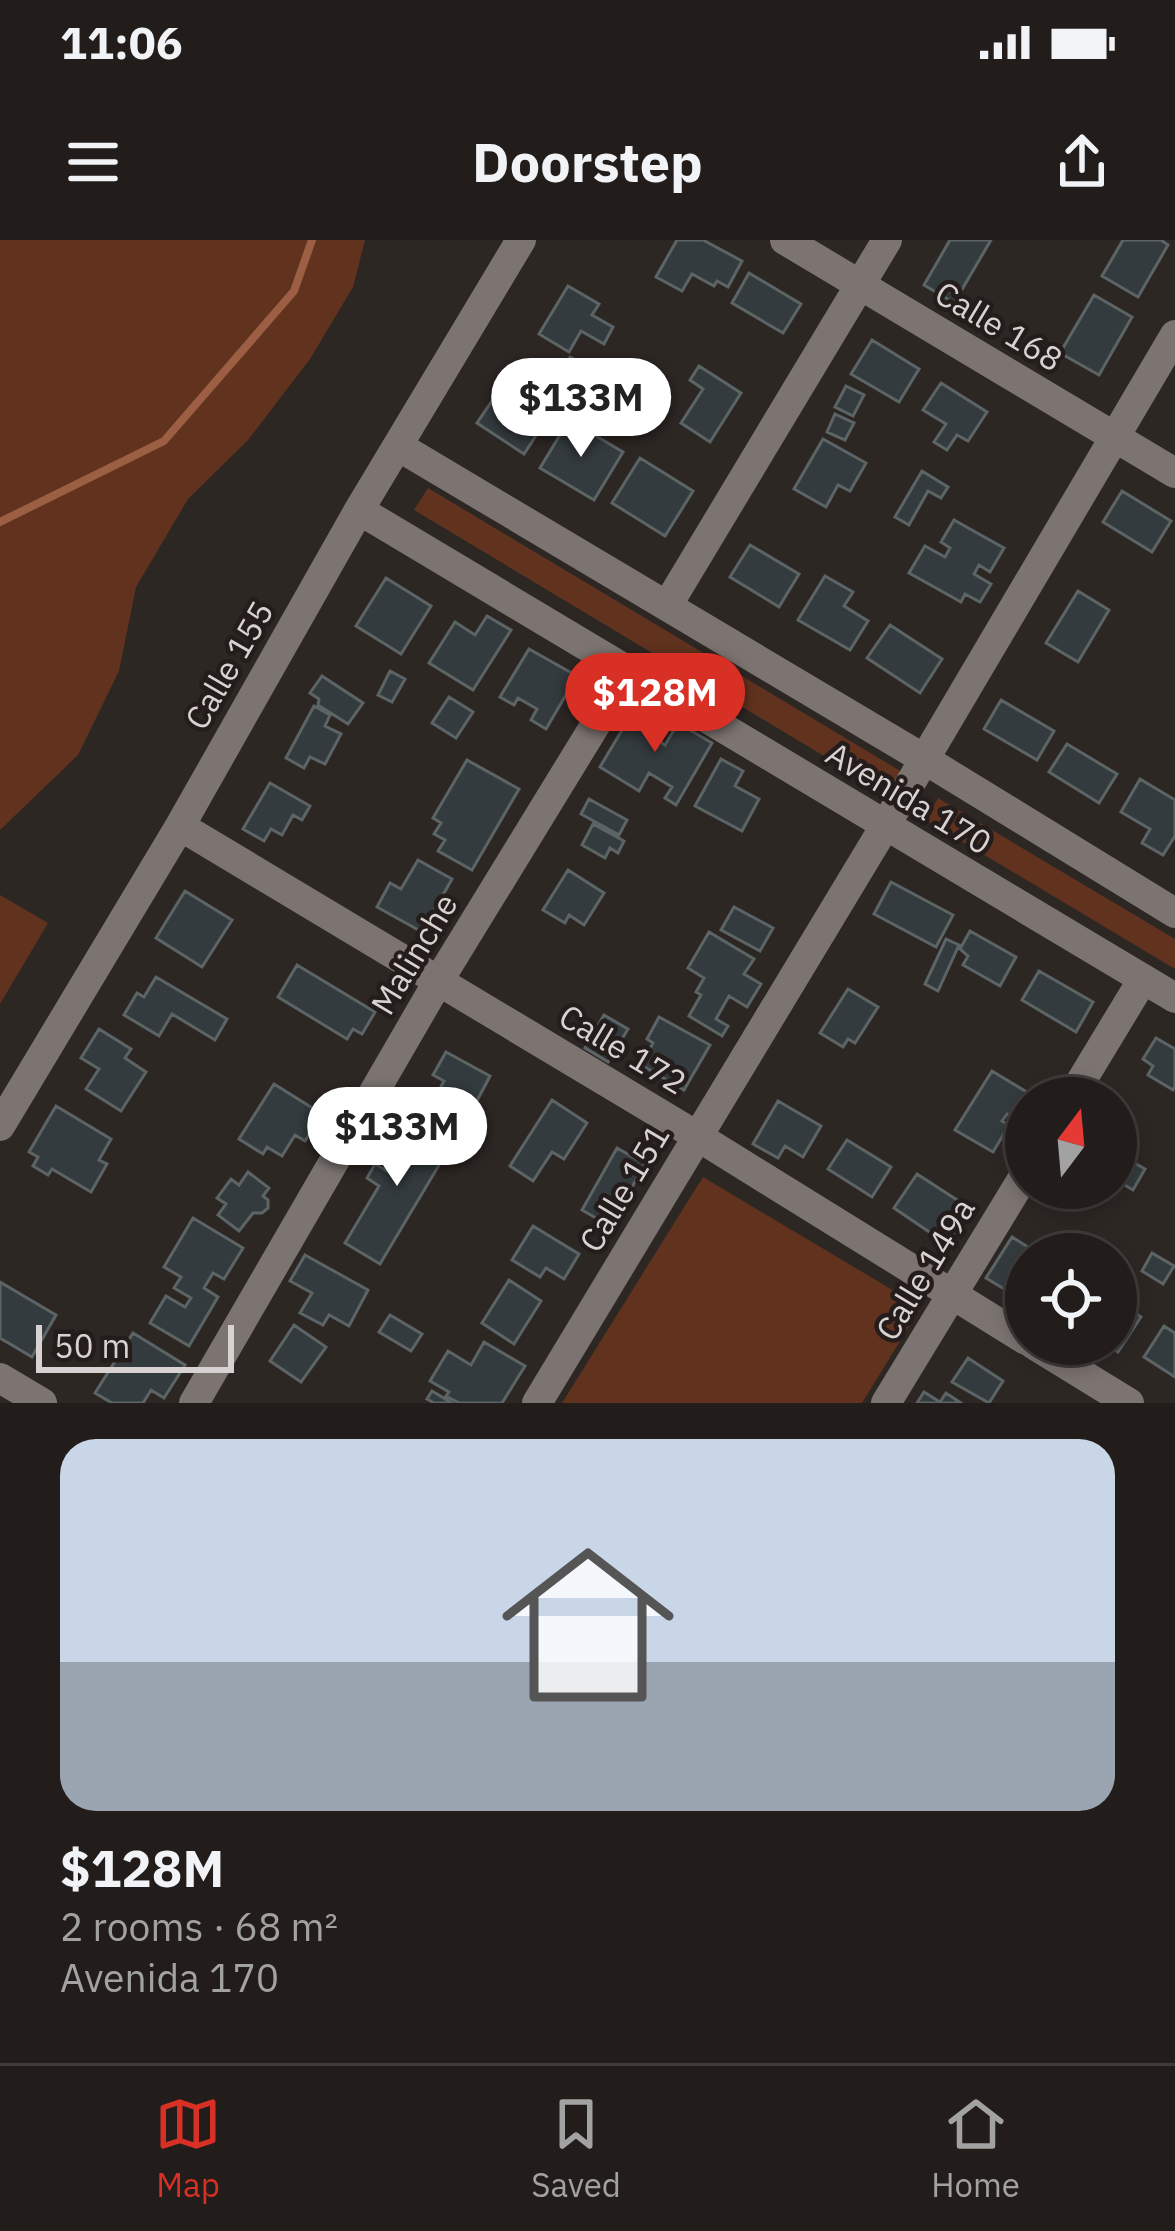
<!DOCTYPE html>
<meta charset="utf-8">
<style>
:root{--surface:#221d1b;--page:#2e2a28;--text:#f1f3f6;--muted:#a2a2a3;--line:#3f3b3a;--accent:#d93025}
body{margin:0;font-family:"IBM Plex Sans",sans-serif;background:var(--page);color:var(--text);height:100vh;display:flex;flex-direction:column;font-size:45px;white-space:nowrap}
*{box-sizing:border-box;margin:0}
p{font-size:39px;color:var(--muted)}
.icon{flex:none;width:66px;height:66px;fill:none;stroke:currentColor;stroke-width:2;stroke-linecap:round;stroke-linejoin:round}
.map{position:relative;height:1163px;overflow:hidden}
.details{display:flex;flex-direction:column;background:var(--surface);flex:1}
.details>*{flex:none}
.needle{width:78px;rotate:16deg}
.fabs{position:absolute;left:1005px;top:837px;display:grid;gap:24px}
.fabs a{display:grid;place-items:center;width:132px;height:132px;border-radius:50%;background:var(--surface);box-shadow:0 6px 18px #0003,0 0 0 3px var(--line);font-size:60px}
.scale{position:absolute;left:36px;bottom:30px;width:198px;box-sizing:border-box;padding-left:12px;border:6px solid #d8d3d2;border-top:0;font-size:33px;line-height:42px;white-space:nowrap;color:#d8d3d2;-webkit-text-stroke:9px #241d1b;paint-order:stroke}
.price{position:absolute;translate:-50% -102px;padding:0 27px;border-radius:42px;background:#fff;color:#222;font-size:39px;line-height:78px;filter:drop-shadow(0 3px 6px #0008)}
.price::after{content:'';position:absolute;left:50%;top:72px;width:36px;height:27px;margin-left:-18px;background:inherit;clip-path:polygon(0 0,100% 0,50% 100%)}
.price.active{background:var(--accent);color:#fff}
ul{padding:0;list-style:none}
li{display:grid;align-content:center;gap:24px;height:636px;padding:0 60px}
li+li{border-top:3px solid var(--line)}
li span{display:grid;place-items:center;height:372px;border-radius:36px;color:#555}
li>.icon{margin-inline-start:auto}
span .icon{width:216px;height:216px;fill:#fffc;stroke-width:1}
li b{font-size:51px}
.status{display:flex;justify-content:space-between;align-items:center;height:84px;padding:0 60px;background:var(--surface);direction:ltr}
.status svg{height:33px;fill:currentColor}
header{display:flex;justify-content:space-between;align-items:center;height:156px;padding:0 60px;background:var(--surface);font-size:54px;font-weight:700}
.menu{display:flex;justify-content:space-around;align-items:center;height:168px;border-top:3px solid var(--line);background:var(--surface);font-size:33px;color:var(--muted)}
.menu a{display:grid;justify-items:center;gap:6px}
.menu .active{color:var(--accent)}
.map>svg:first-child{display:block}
</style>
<div class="status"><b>11:06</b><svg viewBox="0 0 49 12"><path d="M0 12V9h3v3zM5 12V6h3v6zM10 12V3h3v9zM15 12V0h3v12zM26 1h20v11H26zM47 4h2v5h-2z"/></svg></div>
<header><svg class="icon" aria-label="menu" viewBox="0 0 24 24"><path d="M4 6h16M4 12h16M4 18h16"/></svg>Doorstep<svg class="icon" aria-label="share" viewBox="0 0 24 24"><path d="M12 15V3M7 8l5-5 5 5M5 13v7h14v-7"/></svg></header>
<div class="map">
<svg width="1175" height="1163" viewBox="0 0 1175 1163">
<rect width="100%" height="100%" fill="#2d2724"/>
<path fill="#61331f" d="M0,0h365l-12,47 -43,72 -62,81 -60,59 -52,88 -17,84 -41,84 -78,75z
M428,248l474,284 -13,23 -475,-285z
M938,558l237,141v30l-249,-149z
M0,655l48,28 -48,81z
M703,937l218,130 -59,96h-300z"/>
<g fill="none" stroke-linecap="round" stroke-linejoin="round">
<path stroke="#9c5f44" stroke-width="8" d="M0,282l164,-81 130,-150 18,-51"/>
</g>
<path fill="#343b3e" stroke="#5c6466" stroke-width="3" d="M677,0h26l39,21 -14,26 -11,-6 -3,5 -22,-12 -10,17 -26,-14z
M950,0h41l-37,63 -30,-18z
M1123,0h38l7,5 -30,52 -36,-21z
M749,33l52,31 -18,29 -51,-30z
M568,46l31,18 -7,11 21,12 -9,17 -23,-13 -12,21 -30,-18z
M1094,55l38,22 -33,58 -39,-22z
M872,100l47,29 -20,33 -48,-28z
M570,117l16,8 -16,29 -15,-8z
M699,126l42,27 -31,49 -29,-19 22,-34 -13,-9z
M941,143l46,29 -19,29 -11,-6 -10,15 -13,-8 12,-18 -23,-14z
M846,146l18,9 -11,21 -18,-9z
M496,155l47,30 -19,29 -47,-31z
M835,174l19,9 -9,17 -18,-8z
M569,180l54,32 -29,48 -54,-32z
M823,199l43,24 -16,28 -12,-6 -12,22 -32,-18z
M640,218l53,33 -28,45 -53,-33z
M922,231l26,16 -7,11 -13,-7 -19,34 -14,-8z
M1122,251l49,30 -19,31 -49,-30z
M954,280l50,28 -14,24 -11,-7 -5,9 17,10 -11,18 -15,-8 -4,8 -52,-29 16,-27 20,11 5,-9 -9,-6z
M750,305l49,29 -20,33 -49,-30z
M825,336l28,16 -9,14 24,15 -18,29 -52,-30z
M386,338l45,28 -30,48 -45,-28z
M1078,351l31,19 -31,52 -32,-19z
M487,376l24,14 -38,60 -44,-27 26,-41 20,13z
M890,385l52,34 -22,34 -53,-35z
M529,409l48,27 -31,53 -15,-9 6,-11 -19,-11 -4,7 -14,-8z
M390,431l15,8 -13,23 -14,-7z
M322,436l41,27 -15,21 -30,-19 1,-6 -9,-6z
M449,457l24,15 -17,26 -24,-15z
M1001,460l53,31 -17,29 -53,-31z
M637,465l23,13 -10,17 15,10 13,-22 34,20 -36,62 -11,-7 7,-11 -23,-14 -10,18 -39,-24z
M314,466l16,9 -5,11 16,8 -16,30 -15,-7 -6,11 -18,-10z
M1067,504l50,30 -18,29 -50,-31z
M721,519l22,12 -8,15 24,13 -17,32 -47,-25z
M467,520l52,29 -47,81 -34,-19 7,-11 -11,-6 7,-11 -8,-5z
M1140,539l35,21v36l-12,19 -21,-12 8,-14 -29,-17z
M270,543l40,23 -8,14 -9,-5 -11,20 -11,-6 -7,12 -21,-12z
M589,559l38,21 -8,15 -38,-21z
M593,584l31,17 -6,12 -8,-5 -5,10 -23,-13z
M418,620l34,19 -30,53 -45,-25 13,-24 11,6z
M568,630l36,23 -20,32 -15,-10 -4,8 -22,-13z
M891,642l62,33 -17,32 -62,-33z
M185,651l47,29 -30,47 -46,-29z
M734,667l39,21 -13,23 -39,-21z
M970,691l46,26 -16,29 -37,-21 5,-9 -8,-7z
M709,692l45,27 -10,15 17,10 -14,23 -18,-11 -13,23 12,7 -6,10 -33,-20 12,-21 -5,-3 8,-14 -16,-10z
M946,699l13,6 -21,46 -13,-7z
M297,725l78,47 -13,22 -9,-5 -6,10 -69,-42z
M1039,731l54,31 -17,30 -54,-32z
M156,737l71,42 -12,21 -43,-26 -13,22 -35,-21 13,-22 7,4z
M848,749l30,18 -23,36 -7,-4 -5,8 -23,-14z
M604,775l24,14 -20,33 -23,-14z
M659,777l51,28 -26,45 -43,-25 12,-22 -6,-4z
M99,789l32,20 -6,9 21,14 -25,39 -35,-22 13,-20 -18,-11z
M1156,798l19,11v37l-2,4 -25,-15 5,-9 -10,-7z
M446,812l44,24 -29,55 -20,-10 7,-12 -15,-8 11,-20 -11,-6z
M992,831l38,23 -15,25 -8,-5 -5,7 7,4 -16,27 -38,-22z
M274,844l48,30 -17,27 -10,-6 -13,21 -15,-9 -4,7 -24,-15z
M552,860l35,23 -23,36 -12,-7 -19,29 -23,-15z
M778,861l43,25 -18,31 -18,-11 -7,12 -25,-14z
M56,866l55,33 -12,21 8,4 -16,28 -39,-23 -4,6 -15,-9 5,-9 -9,-5z
M417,873l23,13 -11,19 16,10 -65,109 -35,-21 34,-57 -12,-8 8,-14 12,7 13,-20 -11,-7 9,-15 7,4z
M847,900l44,27 -19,30 -44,-28z
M617,908l28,16 -35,62 -28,-16z
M1116,912l29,17 -12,21 -15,-9 -2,2z
M248,932l21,16 -6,8 5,4v8l-6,5h-9l-14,18 -21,-16 8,-11 -9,-6 14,-19 8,6z
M917,934l54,35 -24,35 -53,-36z
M193,978l50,30 -19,31 -11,-6 -9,15 14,9 -29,49 -39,-23 16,-27 19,11 6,-9 -17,-10 7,-11 -17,-10z
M533,986l46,28 -15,25 -18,-11 -6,9 -28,-17z
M1012,997l27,17h-13v48l-40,-24z
M1152,1013l22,13 -11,18 -21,-13z
M305,1015l63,35 -19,36 -20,-11 -6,10 -23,-12 12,-20 -22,-12z
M509,1040l32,21 -27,43 -32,-21z
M0,1042l56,33 -24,42 -32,-19z
M1116,1061l25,16 -23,35 -12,-8h10z
M390,1075l32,19 -11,17 -32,-19z
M294,1085l32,22 -25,35 -31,-21z
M1164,1086l11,7v44l-31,-20z
M133,1093l52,32 -21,33 -13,-8 -8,13h-31l-17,-10z
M484,1102l41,24 -23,37h-43l-13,-7 3,-4 -19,-11 18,-30 23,14z
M968,1118l35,23 -14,22 -37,-21z
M432,1151l20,12h-18l-7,-4z
M924,1152l16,10 6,-9 15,10h-44z"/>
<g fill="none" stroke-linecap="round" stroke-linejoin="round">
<path stroke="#7c7471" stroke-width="30" d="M785,0l390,233
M398,206l526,313 251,154
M359,270l816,488
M667,366l220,-366
M180,586l517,310 329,204
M1071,858l72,-119
M0,886l180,-300 179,-316 162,-270
M1033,1104l96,59
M0,1138l42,25
M194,1163l245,-423 190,-310
M537,1163l348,-577 290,-491
M886,1163l140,-230"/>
</g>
<g text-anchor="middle" stroke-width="9" stroke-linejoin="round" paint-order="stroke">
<g font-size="33" fill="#d8d3d2" stroke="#241d1b">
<text transform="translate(999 86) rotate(31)" y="12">Calle 168</text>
<text transform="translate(229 425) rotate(-60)" y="12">Calle 155</text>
<text transform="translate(909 558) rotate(31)" y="12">Avenida 170</text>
<text transform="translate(414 714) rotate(-59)" y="12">Malinche</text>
<text transform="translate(623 809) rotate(31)" y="12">Calle 172</text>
<text transform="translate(624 948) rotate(-59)" y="12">Calle 151</text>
<text transform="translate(925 1029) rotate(-59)" y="12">Calle 149a</text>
</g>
</g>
</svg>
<div class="fabs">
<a><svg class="needle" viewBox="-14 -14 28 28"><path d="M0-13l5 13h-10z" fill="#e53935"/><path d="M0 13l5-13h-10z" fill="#a2a2a3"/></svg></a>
<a><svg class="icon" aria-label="locate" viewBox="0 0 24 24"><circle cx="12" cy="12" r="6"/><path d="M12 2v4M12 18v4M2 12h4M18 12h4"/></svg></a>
</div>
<div class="scale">50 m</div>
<b class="price" style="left:581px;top:220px">$133M</b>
<b class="price active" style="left:655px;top:515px">$128M</b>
<b class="price" style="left:397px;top:949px">$133M</b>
</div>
<section class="details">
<ul>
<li><span style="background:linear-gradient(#c9d6e8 60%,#9aa5b1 0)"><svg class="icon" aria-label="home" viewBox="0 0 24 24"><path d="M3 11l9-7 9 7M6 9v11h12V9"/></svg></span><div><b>$128M</b><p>2 rooms · 68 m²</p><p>Avenida 170</p></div></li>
</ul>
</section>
<nav class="menu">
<a class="active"><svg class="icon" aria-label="map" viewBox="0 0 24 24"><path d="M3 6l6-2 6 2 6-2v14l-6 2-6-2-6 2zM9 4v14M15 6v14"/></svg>Map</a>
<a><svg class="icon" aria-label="saved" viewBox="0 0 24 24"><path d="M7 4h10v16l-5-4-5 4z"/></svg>Saved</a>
<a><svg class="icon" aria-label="home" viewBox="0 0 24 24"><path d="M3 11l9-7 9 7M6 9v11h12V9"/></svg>Home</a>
</nav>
